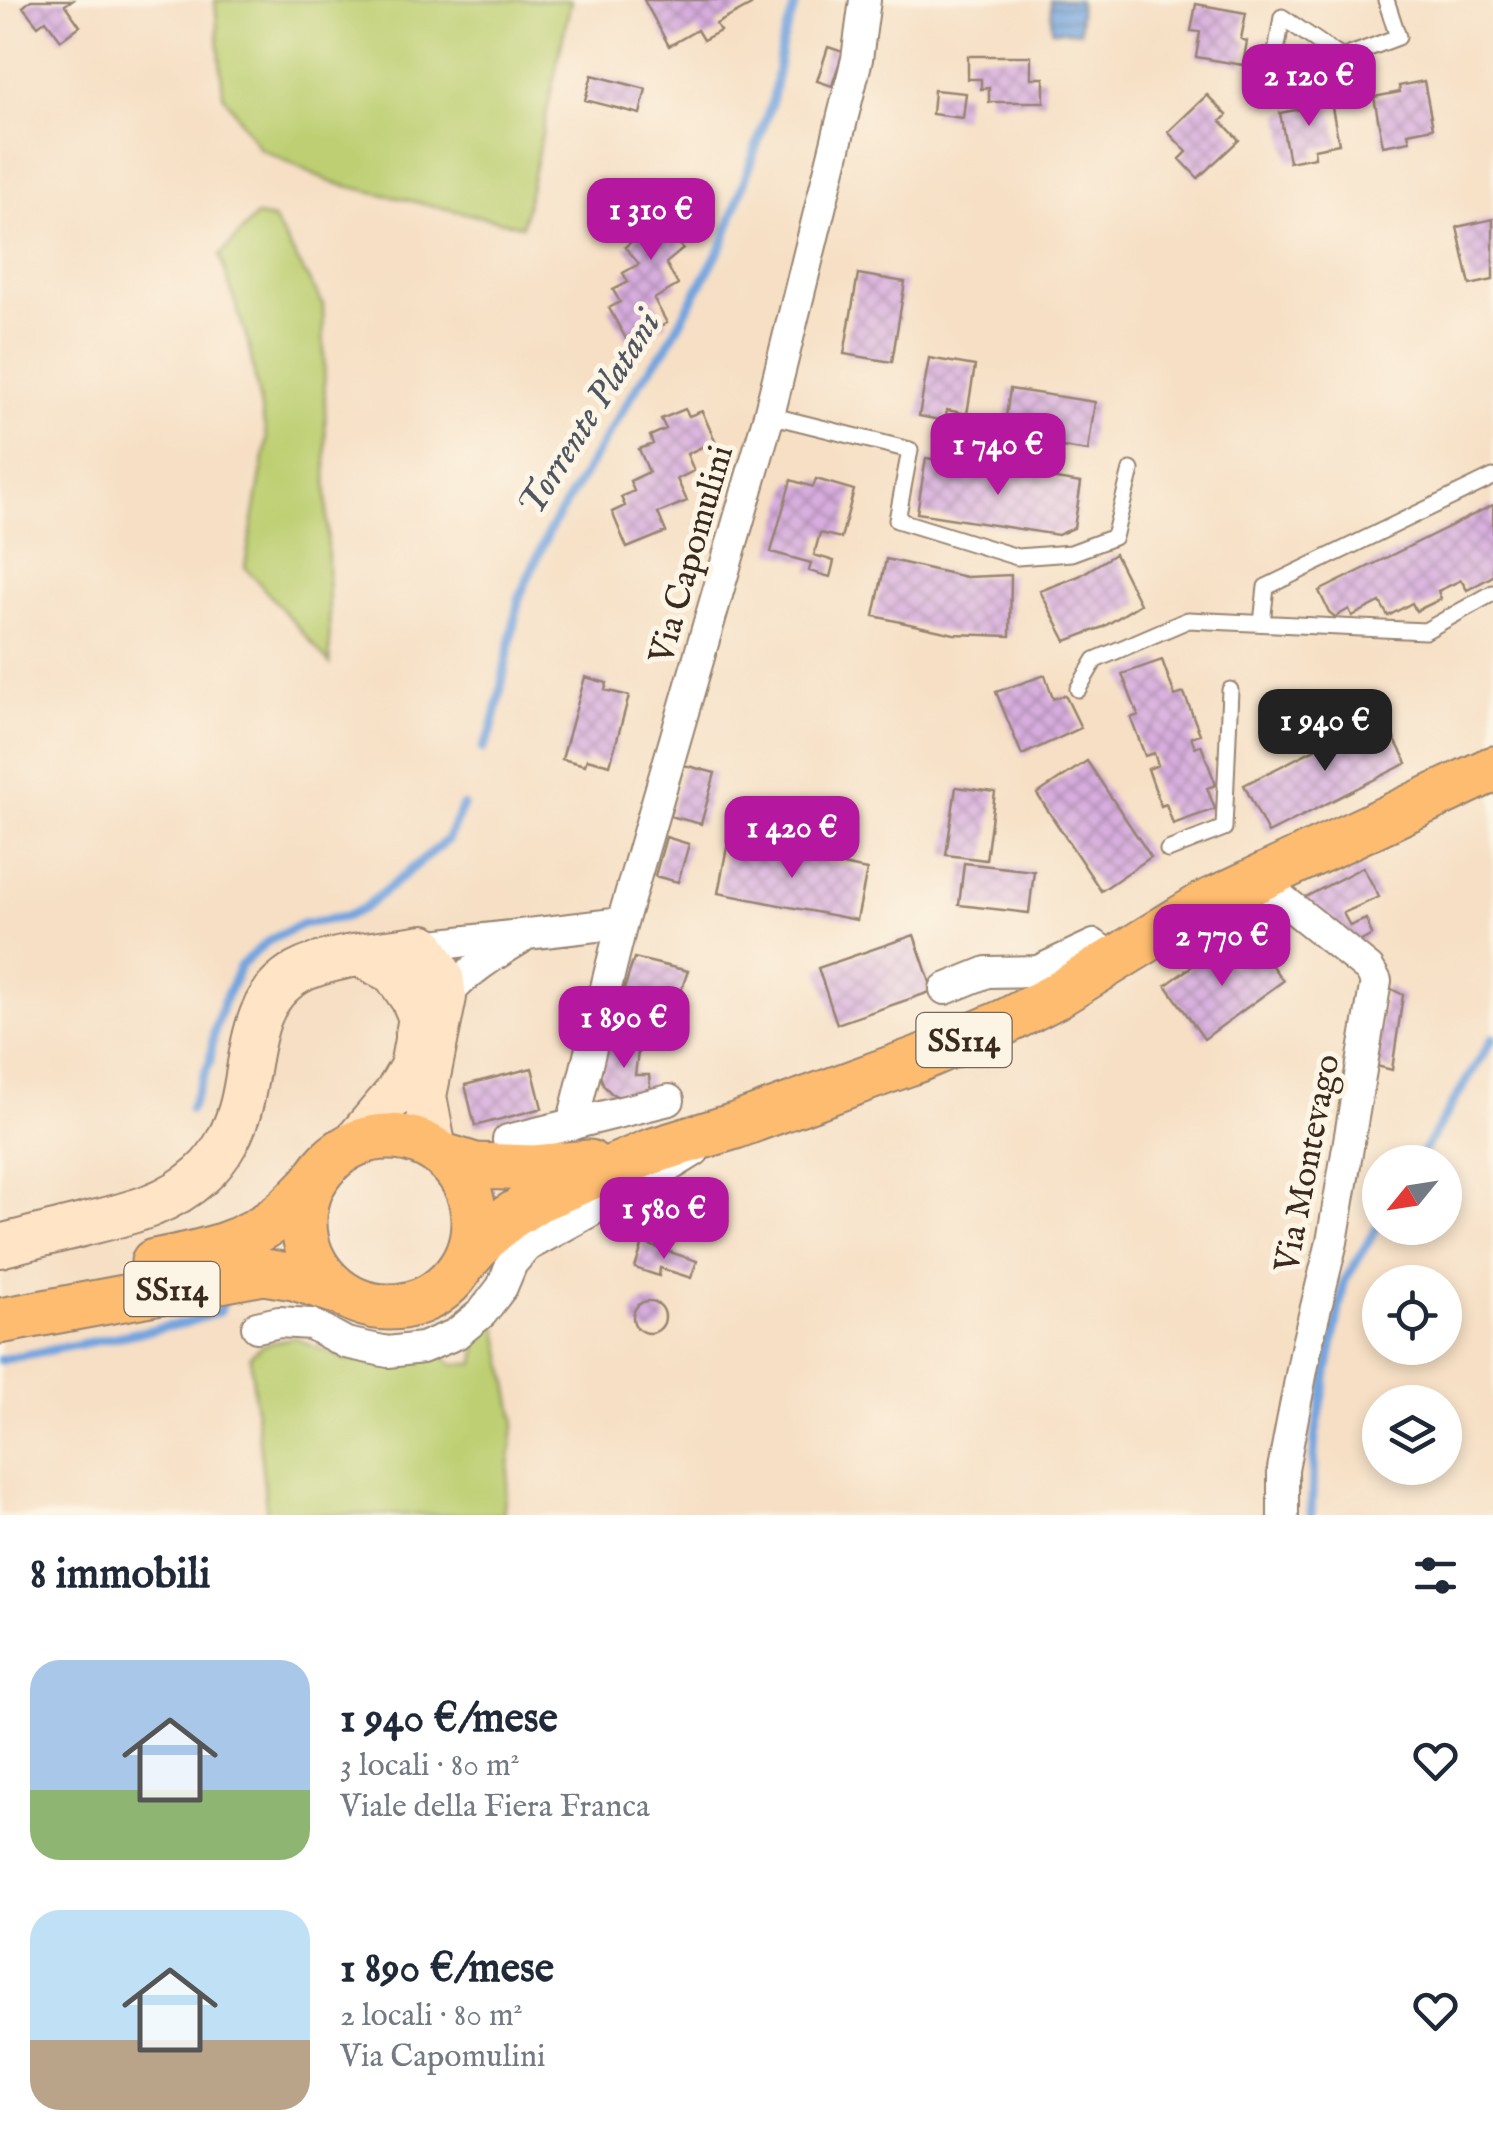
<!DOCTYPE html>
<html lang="it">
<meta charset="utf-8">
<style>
:root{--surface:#fff;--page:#f2f2f3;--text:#1f2937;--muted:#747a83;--accent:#b5179e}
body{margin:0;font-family:"IM FELL English",serif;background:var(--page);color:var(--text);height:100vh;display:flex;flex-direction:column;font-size:38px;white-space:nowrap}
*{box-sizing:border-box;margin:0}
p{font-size:32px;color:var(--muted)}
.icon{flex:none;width:55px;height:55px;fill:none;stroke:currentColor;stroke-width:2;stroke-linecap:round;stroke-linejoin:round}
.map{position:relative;height:1515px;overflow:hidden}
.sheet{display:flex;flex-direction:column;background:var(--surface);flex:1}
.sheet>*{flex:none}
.needle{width:65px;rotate:240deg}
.buttons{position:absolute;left:1362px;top:1145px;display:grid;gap:20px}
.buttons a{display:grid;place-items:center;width:100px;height:100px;border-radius:50%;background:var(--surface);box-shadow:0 5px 15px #0003;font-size:50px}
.price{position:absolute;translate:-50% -85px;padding:0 22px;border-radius:20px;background:var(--accent);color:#fff;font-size:32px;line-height:65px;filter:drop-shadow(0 2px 5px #0008)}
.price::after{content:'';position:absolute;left:50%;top:60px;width:30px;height:22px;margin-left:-15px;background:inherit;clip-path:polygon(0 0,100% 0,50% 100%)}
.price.active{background:#222;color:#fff}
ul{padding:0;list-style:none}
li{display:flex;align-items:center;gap:30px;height:250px;padding:0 30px}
li span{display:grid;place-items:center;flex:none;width:280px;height:200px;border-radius:30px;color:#555}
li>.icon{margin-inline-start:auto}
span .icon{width:120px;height:120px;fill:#fffc;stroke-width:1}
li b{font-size:42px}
h2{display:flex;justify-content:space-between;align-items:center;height:120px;padding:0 30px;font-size:42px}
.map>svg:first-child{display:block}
</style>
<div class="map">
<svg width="1493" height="1515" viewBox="0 0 1493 1515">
<defs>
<pattern id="water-rules" width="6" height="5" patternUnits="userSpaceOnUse" patternTransform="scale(2.5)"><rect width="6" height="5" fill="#74a4de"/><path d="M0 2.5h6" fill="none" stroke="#6086b3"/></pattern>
<pattern id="building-cross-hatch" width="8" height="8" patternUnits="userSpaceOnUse" patternTransform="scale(2.5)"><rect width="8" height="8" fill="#d7adde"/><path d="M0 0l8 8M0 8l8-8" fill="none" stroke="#b08db3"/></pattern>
</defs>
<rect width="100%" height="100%" fill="#fcf5e5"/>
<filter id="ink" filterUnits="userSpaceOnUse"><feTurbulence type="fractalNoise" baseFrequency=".01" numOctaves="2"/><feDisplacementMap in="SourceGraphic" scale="20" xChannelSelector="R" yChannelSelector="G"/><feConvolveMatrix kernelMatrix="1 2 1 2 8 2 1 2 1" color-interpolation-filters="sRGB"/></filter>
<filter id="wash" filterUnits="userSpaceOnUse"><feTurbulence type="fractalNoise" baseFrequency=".0048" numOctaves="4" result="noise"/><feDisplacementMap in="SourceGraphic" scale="40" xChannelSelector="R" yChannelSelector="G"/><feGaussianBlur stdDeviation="2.25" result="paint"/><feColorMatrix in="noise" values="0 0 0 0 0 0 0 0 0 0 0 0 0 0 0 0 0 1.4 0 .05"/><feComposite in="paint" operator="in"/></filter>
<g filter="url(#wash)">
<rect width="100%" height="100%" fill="#f6dfc4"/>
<path fill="#bdcf72" stroke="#7c7c48" stroke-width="2.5" d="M215,0h356l-49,226 -189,-43 -74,-35 -36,-54z
M256,216l17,3 50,85 7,360 -85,-97 22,-127 -19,-98 -28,-86z
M495,1314l20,106 -12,95h-236l-17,-160 14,-10 30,-8 45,20 31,6 71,-10 11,11h23l4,-35z"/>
<path fill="url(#water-rules)" stroke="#58677e" stroke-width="2.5" d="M1050,0h29l1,32 -28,-2z"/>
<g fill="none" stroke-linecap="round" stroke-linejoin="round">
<path stroke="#74a4de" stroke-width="9" d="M483,749l8,-17 6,-24 22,-110 30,-67 91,-149 26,-34 57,-105 50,-145 9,-54 15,-44
M190,1109l20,-48 4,-29 9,-29 18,-38 27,-24 34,-17 43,-7 19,-9 83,-68 16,-34
M1417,1162l76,-124
M0,1360l186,-37 34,-12 6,-16
M1311,1515l4,-77 29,-156 36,-59"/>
</g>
<g id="blocks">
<path fill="url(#building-cross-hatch)" d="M31,0h41l-7,5 15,21 -19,14 -15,-20 -8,6 -15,-19z
M644,0h104l3,5 -35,19 4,7 -17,9 -6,-10 -28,16z
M1196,4l50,9 -5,26 6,2 -4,24 -47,-8 4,-25 -9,-1z
M828,47l15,5 -11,34 -15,-5z
M968,56h63v22h13v24h-55v-14l-8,1v-10h-13z
M592,75l54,14 -6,25 -55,-14z
M1424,81l9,47 -25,5 2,8 -27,5 -9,-49 26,-5 -1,-6z
M934,90l32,3 -3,25 -31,-4z
M1207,95l20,20 -6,6 18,19 -41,38 -18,-19 7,-7 -19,-20z
M1330,97l9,47 -25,5 1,8 -26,5 -9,-49 26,-5 -1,-6z
M674,184l22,27 -26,22 13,16 -17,14 12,22 -24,14 13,24 -38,21 -20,-36 11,-6 -7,-12 15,-8 -5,-9 16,-9 -14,-17 13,-11 -8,-9 12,-10 -7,-9 23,-20 4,5z
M1493,219v61l-23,5 -13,-58z
M858,274l47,8 -13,80 -48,-8z
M929,358l46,8 -8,48 -20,-4 -2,11 -26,-5z
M1010,389l85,13 -7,49 -85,-13z
M685,409l4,7 13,-5 13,30 -28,13 7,17 -17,8 10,22 -29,12 8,19 -39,16 -15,-36 13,-6 -4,-9 13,-6 -4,-10 19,-9 -10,-23 14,-5 -3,-8 16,-7 -5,-10z
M926,458l155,25 -7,45 -16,7 -141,-22z
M816,479l38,11 -13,48 -21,-5 -6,22 20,6 -4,16 -21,-6 2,-8 -40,-11 20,-72 22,7z
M1493,505v71l-26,14 -6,-10 -23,11 3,8 -25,12 -4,-8 -24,13 -8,-14 -28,14 -3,-7 -14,8 -6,-5 -10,-21z
M1115,554l25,50 -37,23 -37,14 -26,-50 39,-15z
M886,559l80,18 45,-2 -1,61 -56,-2 -80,-18z
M1162,660l13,36 9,-3 16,41 -9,3 4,10 6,-2 15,40 -9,3 8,21 -42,15 -7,-20 -5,2 -13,-37 10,-4 -4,-12 -9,3 -14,-38 7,-3 -16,-41z
M1045,675l8,24 12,-4 16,33 -59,27 -26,-63z
M585,677l22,6 -2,7 24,6 -19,69 -23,-6 -2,6 -23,-6z
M1382,715l25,48 -139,70 -24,-48z
M1087,761l64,96 -50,34 -64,-97z
M684,765l31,8 -14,51 -31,-8z
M956,787l39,5 -9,68 -40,-5z
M666,837l23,7 -11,38 -23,-6z
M728,842l139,28 -10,50 -139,-27z
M964,863l70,8 -5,42 -70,-8z
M1363,867l16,30 -36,16 7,13 16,-7 6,16 -20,11 -54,-45z
M914,935l19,56 -96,33 -19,-56z
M1217,948l14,20 28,-20 24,33 -79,58 -38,-54z
M634,958l54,13 -10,28 -60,9z
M1386,986l17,9 -11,75 -19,-5z
M608,1039l31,5 -4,31h14l2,20 -25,5 -14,-6 -8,-8 -4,-10z
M532,1068l10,40 -67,18 -10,-41z
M643,1243l54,18 -6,17 -31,-10 -1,8 -24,-8z
M633 1317a16 16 0 1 1 32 0a16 16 0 1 1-32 0Z"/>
</g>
</g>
<g filter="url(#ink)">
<use href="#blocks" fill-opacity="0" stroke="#988471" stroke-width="2.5"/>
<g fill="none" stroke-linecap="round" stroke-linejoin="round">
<g stroke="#988471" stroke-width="19">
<path id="service" d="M1342,58l-60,-41 -10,59 70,-18 56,-21 -12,-37
M769,415l141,35 -13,70 120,37 54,-4 43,-16 17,-67
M1262,623l4,-36 227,-110
M1078,689l17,-29 93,-40 237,11 68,-38
M1168,850l56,-22 6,-138"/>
</g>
<g stroke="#988471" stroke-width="34">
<path id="minor" d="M1256,878l113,91 7,12 -44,261 -25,102 -24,125v46
M425,964l-1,-18 198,-23
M945,989l42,-17 51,-1 56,-26 20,15
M445,997c21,-25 47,-41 75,-58
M572,1125l50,-202 147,-508 88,-356 8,-59
M508,1140l161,-40
M257,1327l22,-5 32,2 35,19 42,9 34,-4 34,-14 26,-21 20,-26 10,-24 15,-17 115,-63 52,-32"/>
</g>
<g stroke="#988471" stroke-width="46">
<path id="secondary" d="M353,1144l43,-51 15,-26 9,-49 -8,-19 -18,-26 -32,-17
M0,1246c30,-8 60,-15 90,-23 41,-10 79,-19 111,-48 20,-17 35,-47 41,-73 11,-46 8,-103 55,-129 32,-18 90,-21 127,-27l18,30 3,21 -20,99 10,54"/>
</g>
<g stroke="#988471" stroke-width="49">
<path id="primary" d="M304 1222a85 85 0 1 1 170 0a85 85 0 1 1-170 0Z
M443,1156l32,10 59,2 55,-5
M465,1261l23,-26 20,-17 30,-19 112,-47 85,-26 184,-67 86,-37 49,-25 151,-93 288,-135
M154,1262c47,-9 94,-18 131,-51 10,-9 19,-19 28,-28
M0,1321l264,-49 30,5 48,16"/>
</g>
<use href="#service" stroke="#fff" stroke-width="15"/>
<use href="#minor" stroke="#fff" stroke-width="30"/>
<use href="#secondary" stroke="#ffe4c6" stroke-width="42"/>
<use href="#primary" stroke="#febc70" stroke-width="45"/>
</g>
</g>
<g text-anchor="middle" stroke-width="10" stroke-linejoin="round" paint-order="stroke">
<g fill="#fcf5e5" stroke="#75675a" stroke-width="2.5">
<rect x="916.5" y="1013" width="95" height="54" rx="8"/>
<rect x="124.5" y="1262" width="95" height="54" rx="8"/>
</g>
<g font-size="32" font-weight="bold" fill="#3b2a1e">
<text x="964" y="1051">SS114</text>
<text x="172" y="1300">SS114</text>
</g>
<g font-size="35" fill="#3b2a1e" stroke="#fcf5e5">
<text transform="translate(690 554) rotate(-74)" y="12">Via Capomulini</text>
<text transform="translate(1306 1163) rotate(-79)" y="12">Via Montevago</text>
</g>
<g font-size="38" font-style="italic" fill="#4f5561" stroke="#fcf5e5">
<text transform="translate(588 413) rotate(-58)" y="13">Torrente Platani</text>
</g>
</g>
</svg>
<div class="buttons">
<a><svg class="needle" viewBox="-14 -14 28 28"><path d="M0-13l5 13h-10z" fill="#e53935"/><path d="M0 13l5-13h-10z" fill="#747a83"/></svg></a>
<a><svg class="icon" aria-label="locate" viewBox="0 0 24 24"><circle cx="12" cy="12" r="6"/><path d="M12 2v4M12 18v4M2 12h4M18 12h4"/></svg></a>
<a><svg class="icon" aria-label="layers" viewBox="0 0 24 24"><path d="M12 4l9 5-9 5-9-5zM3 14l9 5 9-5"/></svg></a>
</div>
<b class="price" style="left:1309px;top:129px">2 120 €</b>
<b class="price" style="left:651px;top:263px">1 310 €</b>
<b class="price" style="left:998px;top:498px">1 740 €</b>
<b class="price active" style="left:1325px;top:774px">1 940 €</b>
<b class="price" style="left:792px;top:881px">1 420 €</b>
<b class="price" style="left:1222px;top:989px">2 770 €</b>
<b class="price" style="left:624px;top:1071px">1 890 €</b>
<b class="price" style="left:664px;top:1262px">1 580 €</b>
</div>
<section class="sheet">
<h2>8 immobili<svg class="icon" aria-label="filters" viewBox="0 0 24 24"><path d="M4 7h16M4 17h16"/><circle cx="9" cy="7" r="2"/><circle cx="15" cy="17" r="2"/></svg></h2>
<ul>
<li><span style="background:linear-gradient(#a9c7e8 65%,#8fb573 0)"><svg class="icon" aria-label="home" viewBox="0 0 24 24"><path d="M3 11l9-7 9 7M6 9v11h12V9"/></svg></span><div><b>1 940 €/mese</b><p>3 locali · 80 m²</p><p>Viale della Fiera Franca</p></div><svg class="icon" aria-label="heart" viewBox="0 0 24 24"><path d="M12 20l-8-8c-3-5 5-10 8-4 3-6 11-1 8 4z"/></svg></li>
<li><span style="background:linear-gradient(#bfe0f5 65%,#b9a48a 0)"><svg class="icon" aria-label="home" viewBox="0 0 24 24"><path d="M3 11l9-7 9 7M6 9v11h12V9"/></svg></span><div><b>1 890 €/mese</b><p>2 locali · 80 m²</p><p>Via Capomulini</p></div><svg class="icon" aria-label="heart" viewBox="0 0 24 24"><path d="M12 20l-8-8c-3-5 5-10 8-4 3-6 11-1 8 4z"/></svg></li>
</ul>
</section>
